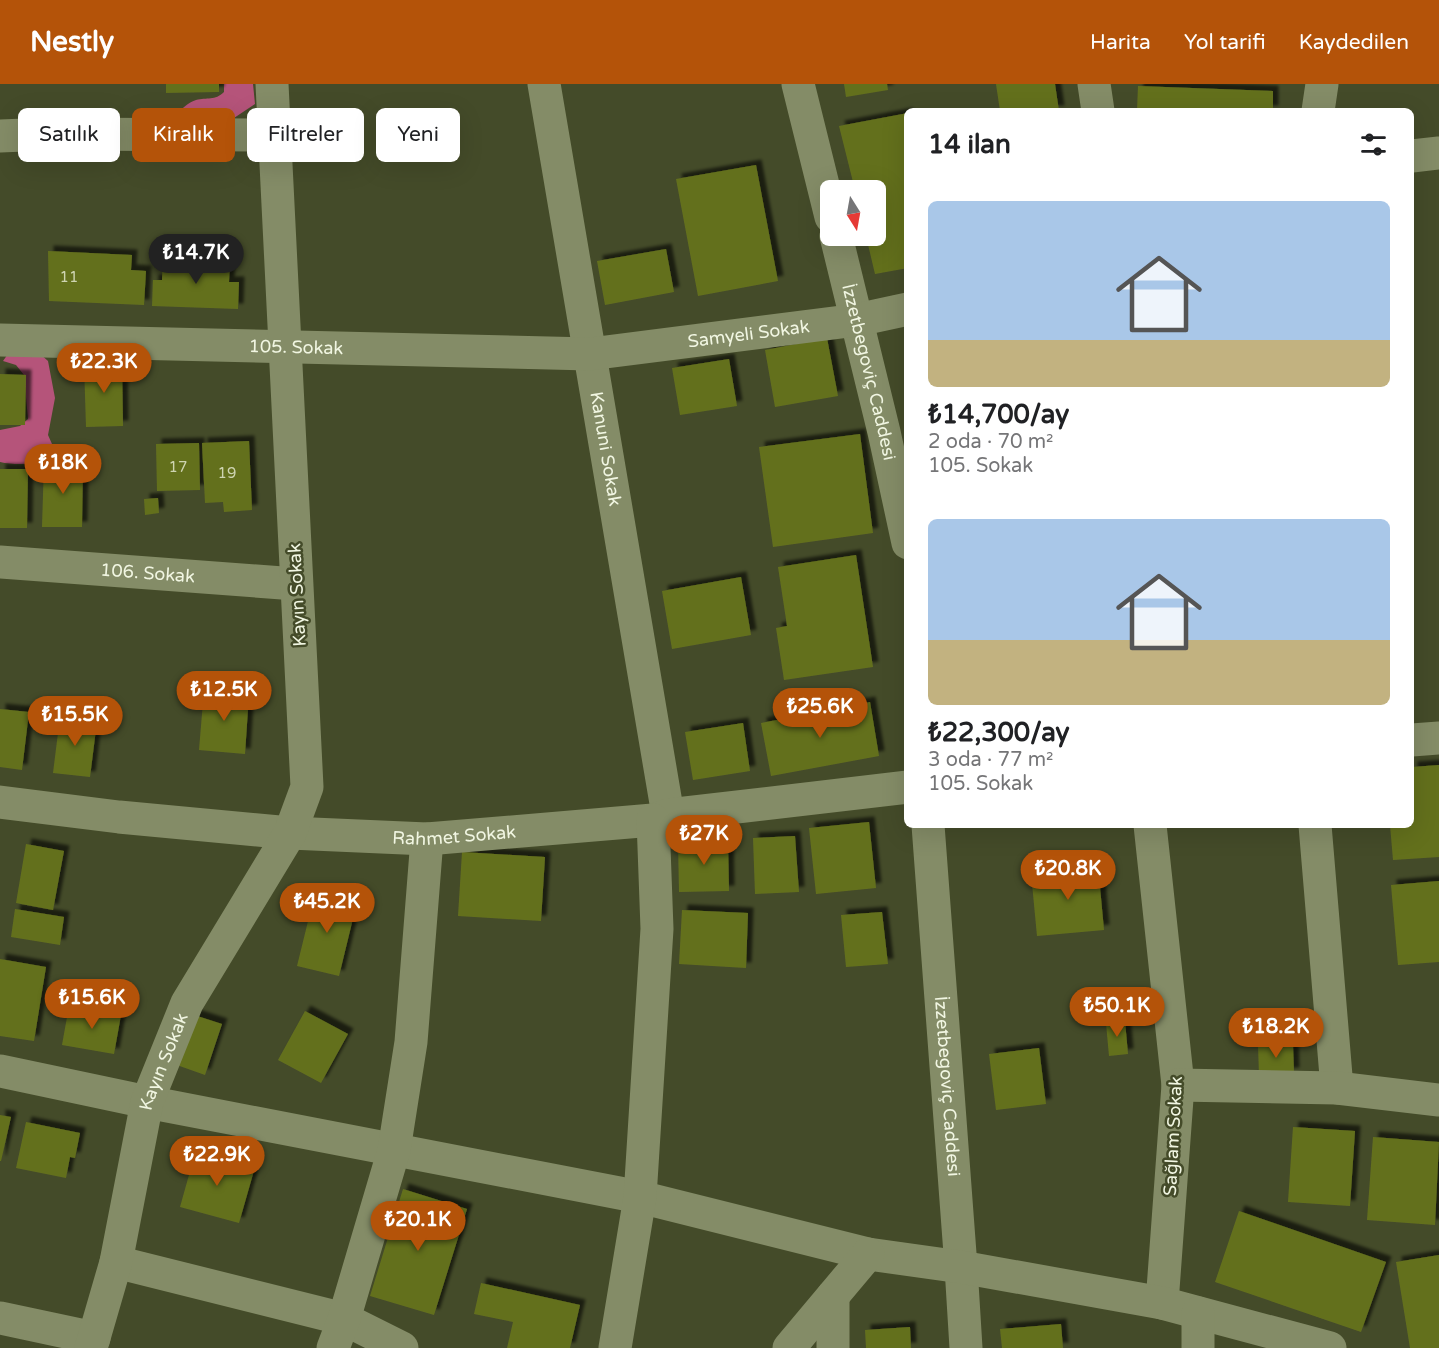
<!DOCTYPE html>
<html lang="tr">
<meta charset="utf-8">
<style>
:root{--surface:#fff;--page:#f2f2f2;--text:#202124;--muted:#757577;--accent:#b45309}
body{margin:0;font-family:"Varela Round",sans-serif;background:var(--page);color:var(--text);height:100vh;display:flex;flex-direction:column;font-size:22px;white-space:nowrap}
*{box-sizing:border-box;margin:0}
p{font-size:20px;color:var(--muted)}
.icon{flex:none;width:33px;height:33px;fill:none;stroke:currentColor;stroke-width:2;stroke-linecap:round;stroke-linejoin:round}
.map{position:relative;flex:1;overflow:hidden}
.details{position:absolute;left:904px;top:24px;width:510px;height:720px;display:flex;flex-direction:column;background:var(--surface);border-radius:9px;box-shadow:0 6px 24px #0002}
.details>*{flex:none}
.guide{position:absolute;left:18px;top:24px;width:570px;height:54px;display:flex;gap:12px}
.needle{width:39px;rotate:169deg}
.controls{position:absolute;left:820px;top:96px;display:grid;gap:12px}
.controls a{display:grid;place-items:center;width:66px;height:66px;border-radius:9px;background:var(--surface);box-shadow:0 6px 24px #0002;font-size:30px}
.price{position:absolute;translate:-50% -51px;padding:0 14px;border-radius:21px;background:var(--accent);color:#fff;font-size:20px;line-height:39px;filter:drop-shadow(0 2px 3px #0008)}
.price::after{content:'';position:absolute;left:50%;top:36px;width:18px;height:14px;margin-left:-9px;background:inherit;clip-path:polygon(0 0,100% 0,50% 100%)}
.price.active{background:#222;color:#fff}
ul{padding:0;list-style:none}
li{display:grid;align-content:center;gap:12px;height:318px;padding:0 24px}
li span{display:grid;place-items:center;height:186px;border-radius:9px;color:#555}
li>.icon{margin-inline-start:auto}
span .icon{width:108px;height:108px;fill:#fffc;stroke-width:1}
li b{font-size:26px}
h2{display:flex;justify-content:space-between;align-items:center;height:72px;padding:0 24px;font-size:26px}
.tag{padding:0 21px;border-radius:9px;background:var(--surface);box-shadow:0 6px 24px #0002;font-size:21px;line-height:54px}
.tag.active{background:var(--accent);color:#fff}
header{display:flex;align-items:center;gap:36px;box-sizing:border-box;height:84px;padding:0 30px;background:var(--accent);color:#fff}
header strong{font-size:28px}
nav{display:flex;gap:33px;margin-inline-start:auto;font-size:21px}
.map>svg:first-child{display:block}
</style>
<header>
<strong>Nestly</strong>
<nav><a>Harita</a><a>Yol tarifi</a><a>Kaydedilen</a></nav>
</header>
<div class="map">
<svg width="1439" height="1264" viewBox="0 0 1439 1264">
<defs>
<filter id="shadow"><feDropShadow dx="5.5" dy="-5.5" stdDeviation="1.5" flood-color="#0009"/></filter>
</defs>
<rect width="100%" height="100%" fill="#444b29"/>
<path fill="#b5547a" d="M224,0h29l2,20 -24,16 -47,1 -9,-6c7,-6 12,-12 21,-15 11,-3 19,1 28,-8z
M10,267l29,2 9,8 7,37 -7,37 8,18c-15,12 -37,13 -56,9v-32l20,-4 8,-7 -4,-44 -8,-10 -13,-4z"/>
<path fill="#64701e" filter="url(#shadow)" d="M166,0h53v8l-53,1z
M844,0h43l1,6 -42,7z
M996,0h59l4,27h-59z
M1138,2l135,5v20h-136z
M908,29v155l-33,6 -9,-38h10v-46h-21l-16,-64z
M756,81l22,116 -80,15 -22,-117z
M666,165l8,43 -69,13 -8,-44z
M48,167l84,4 -1,15 15,1 -2,34 -95,-4z
M163,175l67,3 -1,20h10l-1,27 -86,-3 1,-26h9z
M827,254l11,58 -63,11 -10,-57z
M729,275l8,47 -57,9 -8,-47z
M122,278l1,64 -37,1 -2,-64z
M0,290l26,1 -1,50h-25z
M860,350l13,99 -100,14 -14,-100z
M249,357l3,69 -28,2 -1,-10 -18,1 -3,-60z
M199,359l1,47 -43,1 -1,-47z
M44,379l39,1 -1,63h-40z
M0,385h28l-1,59h-27z
M158,414l1,15 -14,2 -1,-16z
M856,471l17,112 -89,13 -8,-52 11,-2 -9,-59z
M741,493l10,58 -79,14 -10,-58z
M204,606l45,4 -4,60 -46,-4z
M870,618l9,54 -108,20 -10,-53z
M0,625l29,3 -7,58 -22,-3z
M60,633l37,4 -7,56 -37,-4z
M743,639l7,48 -57,9 -8,-48z
M1439,681v92l-46,3 -3,-35h22v-58z
M869,738l7,66 -60,6 -7,-66z
M795,752l4,56 -44,2 -2,-56z
M728,756l1,51 -50,1 -1,-51z
M26,760l38,7 -11,59 -37,-7z
M462,768l83,5 -4,64 -83,-5z
M1098,782l6,64 -67,6 -6,-63z
M1439,797v81l-41,3 -7,-80z
M315,809l42,9 -18,74 -42,-10z
M15,825l49,8 -4,28 -49,-8z
M682,826l66,3 -2,55 -67,-4z
M882,828l6,52 -42,3 -5,-52z
M0,875l46,8 -12,74 -34,-5z
M69,922l52,9 -7,39 -52,-9z
M305,927l43,23 -27,49 -43,-23z
M191,930l31,10 -17,51 -31,-11z
M1125,937l3,33 -19,2 -3,-33z
M1293,960l1,29 -35,2 -1,-30z
M1039,964l7,56 -50,6 -7,-56z
M0,1031l11,2 -10,44h-1z
M26,1038l54,11 -5,25 -5,-1 -4,21 -50,-10z
M1293,1043l62,4 -5,75 -62,-4z
M1373,1053l66,5 -4,83 -68,-5z
M196,1066l59,17 -16,56 -59,-16z
M403,1105l64,20 -33,106 -64,-19z
M1239,1127l147,51 -25,70 -146,-50z
M1439,1171v93h-29l-14,-86z
M481,1199l99,22 -10,43h-63l6,-26 -39,-8z
M1061,1240l2,24h-61l-2,-19z
M910,1243l1,21h-45l-1,-18z"/>
<g fill="none" stroke-linecap="round" stroke-linejoin="round">
<g stroke="#848c67" stroke-width="33">
<path id="s1" d="M544,0l124,731"/>
<path d="M798,0l33,133"/>
<path d="M1094,0l4,27"/>
<path d="M1318,27l4,-27"/>
<path d="M0,52l49,-2 225,1"/>
<path d="M1412,72l27,-3"/>
<path id="s2" d="M836,152l48,196 24,111"/>
<path id="s3" d="M0,256l590,14 267,-34 51,-11"/>
<path id="s4" d="M0,478l296,22"/>
<path d="M1412,656l27,-2"/>
<path id="s5" d="M0,718l119,15 171,16 137,6 226,-19 15,-5 240,-28"/>
<path id="s6" d="M928,741l33,442 5,81"/>
<path d="M1150,741l28,260 -16,218"/>
<path d="M1315,741l22,263"/>
<path d="M0,987l147,31 493,95 228,57 93,13 201,36 168,45"/>
<path d="M1178,1001l159,3 102,12"/>
<path d="M116,1178l228,57 58,29"/>
<path d="M833,1212v52"/>
<path d="M0,1234l94,20"/>
<path id="s7" d="M91,1264l25,-86 31,-160 40,-99 103,-170 17,-46 -35,-703"/>
<path d="M333,1264l11,-29 50,-169 17,-108 16,-203"/>
<path d="M615,1264l25,-151 17,-268 -4,-109"/>
<path d="M789,1264l79,-94"/>
<path d="M1198,1264v-35"/>
</g>
</g>
<g text-anchor="middle" stroke-width="5" stroke-linejoin="round" paint-order="stroke">
<g font-size="15" fill="#ced4b1">
<text x="69" y="198">11</text>
<text x="178" y="388">17</text>
<text x="227" y="394">19</text>
</g>
<g font-size="18" fill="#f1f6e2" stroke="#444b29">
<text dy="6" stroke="none"><textPath href="#s3" startOffset="750">Samyeli Sokak</textPath></text>
<text dy="6" stroke="none"><textPath href="#s3" startOffset="296">105. Sokak</textPath></text>
<text dy="6" stroke="none"><textPath href="#s2" startOffset="140">İzzetbegoviç Caddesi</textPath></text>
<text dy="6" stroke="none"><textPath href="#s1" startOffset="370">Kanuni Sokak</textPath></text>
<text dy="6" stroke="none"><textPath href="#s4" startOffset="148">106. Sokak</textPath></text>
<text transform="translate(297 511) rotate(-93)" y="6">Kayın Sokak</text>
<text dy="6" stroke="none"><textPath href="#s5" startOffset="456">Rahmet Sokak</textPath></text>
<text dy="6" stroke="none"><textPath href="#s7" startOffset="296">Kayın Sokak</textPath></text>
<text dy="6" stroke="none"><textPath href="#s6" startOffset="262">İzzetbegoviç Caddesi</textPath></text>
<text transform="translate(1173 1052) rotate(-87)" y="6">Sağlam Sokak</text>
</g>
</g>
</svg>
<div class="controls">
<a><svg class="needle" viewBox="-14 -14 28 28"><path d="M0-13l5 13h-10z" fill="#e53935"/><path d="M0 13l5-13h-10z" fill="#757577"/></svg></a>
</div>
<b class="price active" style="left:196px;top:201px">₺14.7K</b>
<b class="price" style="left:104px;top:310px">₺22.3K</b>
<b class="price" style="left:63px;top:411px">₺18K</b>
<b class="price" style="left:224px;top:638px">₺12.5K</b>
<b class="price" style="left:820px;top:655px">₺25.6K</b>
<b class="price" style="left:75px;top:663px">₺15.5K</b>
<b class="price" style="left:704px;top:782px">₺27K</b>
<b class="price" style="left:1068px;top:817px">₺20.8K</b>
<b class="price" style="left:327px;top:850px">₺45.2K</b>
<b class="price" style="left:92px;top:946px">₺15.6K</b>
<b class="price" style="left:1117px;top:954px">₺50.1K</b>
<b class="price" style="left:1276px;top:975px">₺18.2K</b>
<b class="price" style="left:217px;top:1103px">₺22.9K</b>
<b class="price" style="left:418px;top:1168px">₺20.1K</b>
<div class="guide">
<a class="tag">Satılık</a>
<a class="tag active">Kiralık</a>
<a class="tag">Filtreler</a>
<a class="tag">Yeni</a>
</div>
<section class="details">
<h2>14 ilan<svg class="icon" aria-label="filters" viewBox="0 0 24 24"><path d="M4 7h16M4 17h16"/><circle cx="9" cy="7" r="2"/><circle cx="15" cy="17" r="2"/></svg></h2>
<ul>
<li><span style="background:linear-gradient(#a9c7e8 75%,#c2b280 0)"><svg class="icon" aria-label="home" viewBox="0 0 24 24"><path d="M3 11l9-7 9 7M6 9v11h12V9"/></svg></span><div><b>₺14,700/ay</b><p>2 oda · 70 m²</p><p>105. Sokak</p></div></li>
<li><span style="background:linear-gradient(#a9c7e8 65%,#c2b280 0)"><svg class="icon" aria-label="home" viewBox="0 0 24 24"><path d="M3 11l9-7 9 7M6 9v11h12V9"/></svg></span><div><b>₺22,300/ay</b><p>3 oda · 77 m²</p><p>105. Sokak</p></div></li>
</ul>
</section>
</div>
